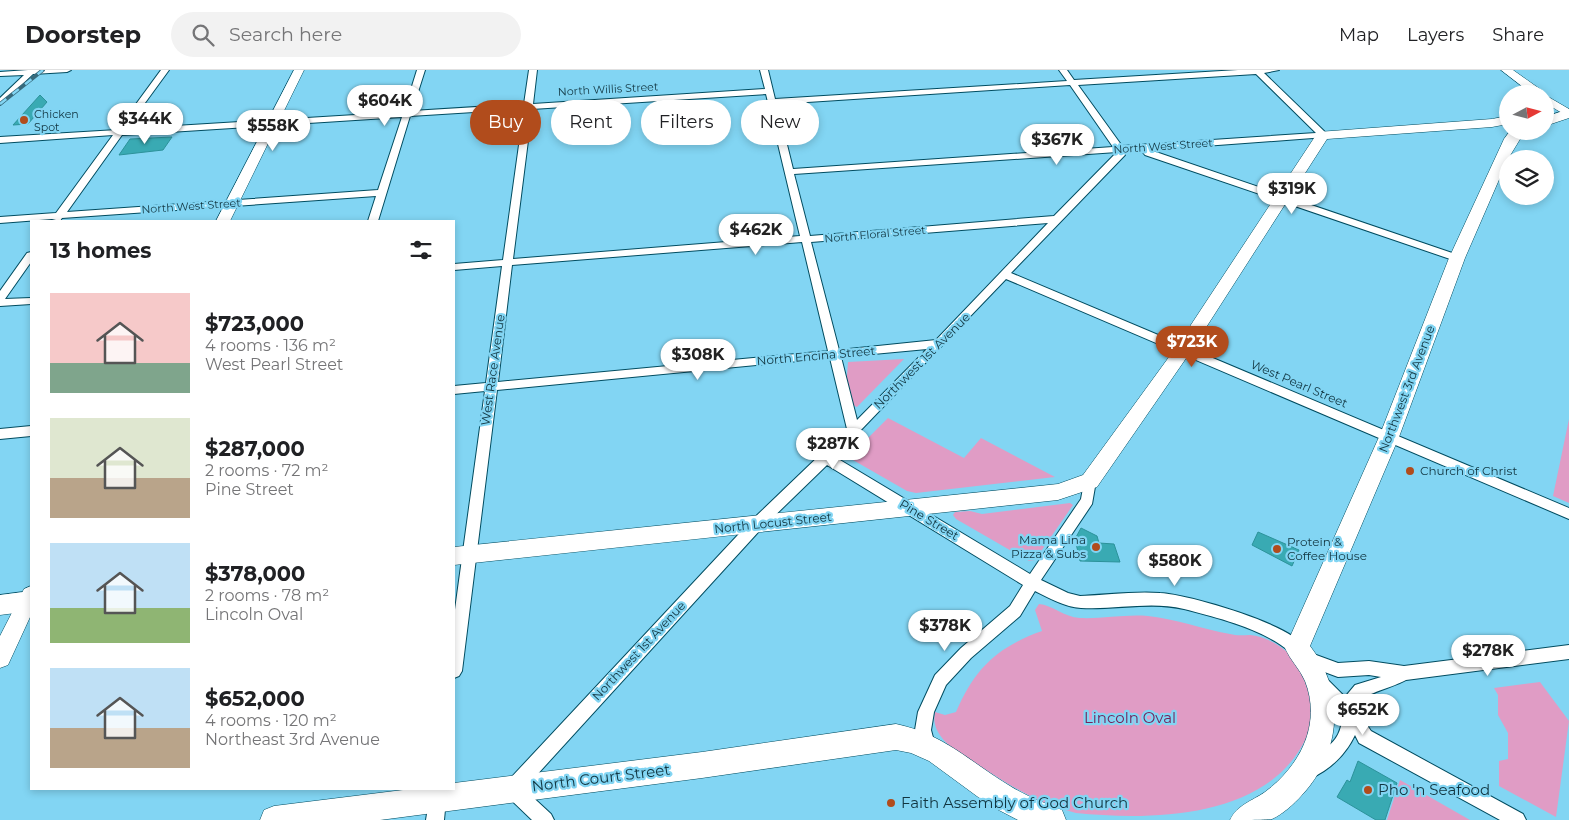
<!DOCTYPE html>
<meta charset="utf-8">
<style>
:root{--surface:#fff;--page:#f2f2f2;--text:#202124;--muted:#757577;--line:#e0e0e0;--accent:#b14c1c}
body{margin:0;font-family:Montserrat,sans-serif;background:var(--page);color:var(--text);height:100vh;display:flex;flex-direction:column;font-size:19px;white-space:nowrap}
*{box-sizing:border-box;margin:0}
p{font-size:16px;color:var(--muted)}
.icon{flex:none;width:28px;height:28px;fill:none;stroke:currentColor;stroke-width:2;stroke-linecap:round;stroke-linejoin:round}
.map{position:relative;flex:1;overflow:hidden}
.side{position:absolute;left:30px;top:150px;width:425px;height:570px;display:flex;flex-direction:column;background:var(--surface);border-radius:0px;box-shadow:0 2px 8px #0003}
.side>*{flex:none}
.hud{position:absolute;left:470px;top:30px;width:475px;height:45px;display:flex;gap:10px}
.needle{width:32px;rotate:83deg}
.buttons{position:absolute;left:1499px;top:15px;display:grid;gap:10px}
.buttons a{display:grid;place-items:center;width:55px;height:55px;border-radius:50%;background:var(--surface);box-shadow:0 2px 8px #0003;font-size:25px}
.price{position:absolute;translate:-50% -42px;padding:0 11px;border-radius:18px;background:#fff;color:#222;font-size:16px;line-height:32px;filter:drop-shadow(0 1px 2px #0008)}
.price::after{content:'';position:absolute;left:50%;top:30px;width:15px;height:11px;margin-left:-8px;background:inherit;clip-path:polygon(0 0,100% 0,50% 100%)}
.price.active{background:var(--accent);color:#fff}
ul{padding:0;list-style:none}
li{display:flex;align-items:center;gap:15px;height:125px;padding:0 20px}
li span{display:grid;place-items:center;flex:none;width:140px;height:100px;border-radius:0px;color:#555}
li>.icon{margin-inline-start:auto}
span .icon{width:60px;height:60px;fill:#fffc;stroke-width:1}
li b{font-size:21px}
h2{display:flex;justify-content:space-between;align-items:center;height:60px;padding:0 20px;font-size:21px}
.pill{padding:0 18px;border-radius:22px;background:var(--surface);box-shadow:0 2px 8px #0003;font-size:18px;line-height:45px}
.pill.active{background:var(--accent);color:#fff}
header{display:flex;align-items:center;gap:30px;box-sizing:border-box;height:70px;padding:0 25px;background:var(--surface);border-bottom:1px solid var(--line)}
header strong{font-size:24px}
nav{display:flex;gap:28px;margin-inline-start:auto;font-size:18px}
.search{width:350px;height:45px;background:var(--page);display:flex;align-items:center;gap:12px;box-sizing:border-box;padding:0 18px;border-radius:28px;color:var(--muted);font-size:19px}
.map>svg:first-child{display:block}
</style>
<header>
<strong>Doorstep</strong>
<div class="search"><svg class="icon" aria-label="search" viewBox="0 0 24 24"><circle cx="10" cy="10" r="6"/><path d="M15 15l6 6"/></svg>Search here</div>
<nav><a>Map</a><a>Layers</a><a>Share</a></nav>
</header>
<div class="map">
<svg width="1569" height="750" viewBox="0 0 1569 750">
<rect width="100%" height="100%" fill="#82d5f3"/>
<path fill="#e09cc5" d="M904,289l-47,48 -7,-3 -4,-15 2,-27z
M888,348l76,40 17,-20 74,39 -139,16 -9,-2 -54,-31 -2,-5z
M1569,349v84l-16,-7z
M1070,433l3,2 -38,55 -6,1 -73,-42 -3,-4 2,-3 15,-1 12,3z
M1039,534c13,1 25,13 41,14 23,1 45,-4 68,-2 29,3 54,13 82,18 7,2 13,1 20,1 13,1 26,8 36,16 14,10 17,26 23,41 9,24 0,46 -15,66 -46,61 -148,62 -218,55 -34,-8 -64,-26 -93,-45 -19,-13 -54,-28 -48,-56l10,3 11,-3c19,-44 41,-65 86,-81l-7,-21z
M1540,612l29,39 -13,96 -57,-31v-25l9,-2v-26l-10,-18v-20l-4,-7z
M1400,710l70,40h-83z"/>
<path fill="#39aab3" stroke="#2c929a" d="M40,25l7,7 -19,22 -15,1z
M172,67l-9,13 -44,5 11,-16z
M1081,458l16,8 2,7 15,1 6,18 -40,-1 -5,-22z
M1258,462l41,18 -7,16 -40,-21z
M1358,691l39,22 -12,37h-9l-39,-23 10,-17 3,2z"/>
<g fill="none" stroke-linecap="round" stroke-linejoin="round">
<g stroke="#004c60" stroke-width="2">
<path id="minor" d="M28,0h43l-4,2 -34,2 -33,31v-7l24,-23 -24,1v-4z
M161,0h8l-43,59 278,-17 13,-42h8l-13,41 112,-7 5,-34h8l-4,34 232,-15 -5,-19h8l7,29 292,-18 -8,-11h8l7,10 164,-10h41l-15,3 62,60v4l-176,13 311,106v4h-8l-308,-105 -4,-5 -16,1v4l-114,118 558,235v11l-563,-240 -171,178 195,117 51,-75 4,-22h10l1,4 -4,23 -51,76 27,13 12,3c26,-1 54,-5 80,-3 27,1 134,32 145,55l-3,5 -5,2c-10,-4 -17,-12 -26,-16 -24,-14 -60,-23 -87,-30 -34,-8 -68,1 -103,-1 -16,-1 -32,-10 -46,-17l-15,25 -49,42 -25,27 -12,27 -3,18 4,15 -2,6 -6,2 -6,-2 -6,-21 3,-18 17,-37 26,-27 49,-42 13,-21 -196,-120 -66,64 -237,260 27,25 3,6h-22l-26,-25 -2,-6 2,-6 245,-262 96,-92 -17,-71 -333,32 -35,281 -3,5 -5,2v-61l31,-226 -31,3v-8l32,-3 16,-117 -48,4v-6l49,-4 21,-151 -114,7 -32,105h-10l8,-25 -314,22 -2,3 -8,-2 -52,4v-6l56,-4 57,-78 -113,8v-6l117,-7zM1256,4l60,59 -194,13 -44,-61zM1070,15l43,62 -320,22 -16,-65zM766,24l34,142 -287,23 19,-150zM402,47l-24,73 -311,22 55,-77zM1117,82l-63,64 -244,20 -16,-62zM1048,153l-112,117 -97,10 -28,-108zM802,172l26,109 -330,31 14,-117zM927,279l-70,71 -16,-63z
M31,182v10l-26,37 26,-1v6l-31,2v-15l27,-38z
M31,356v10l-31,3v-10z
M1569,575v14l-163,21c-12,7 -40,13 -47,22l-1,10 13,19 152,83 3,6h-26l-141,-77 -4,-8c-9,19 -25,35 -44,43l-6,-2 -2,-6c8,-21 39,-19 39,-54l-27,-29 -3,-5 3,-5 5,-2 5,2 20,20 10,-12 26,-8 -12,-2 -31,2 -35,-13 -3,-5 3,-5 5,-2 30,11 31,-2 35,5z
M431,719h16l-3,31h-18z"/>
</g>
<g stroke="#004c60" stroke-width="1">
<path id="secondary" d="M294,0h10l-74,151h-14z
M1501,0h12l31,22 2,2 -1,1 24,14v8l-24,-14v-9h-13z
M31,516v29l-23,50 -8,3v-32l24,-47z"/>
</g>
<g stroke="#004c60" stroke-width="1">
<path id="primary" d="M1569,39v9l-24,8v-9z
M1508,46v8l-16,3 -165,12 -138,215 -92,133 -39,13 -604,65v-18l604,-63 25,-9 94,-129 141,-214 174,-13z
M1510,61h15l-17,28 -43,99 -66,179 -89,209c36,46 31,107 -8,149 -8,9 -19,19 -30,24 -8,1 -32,1 -42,1 7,-15 22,-19 35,-28 35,-26 57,-68 40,-111 -5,-12 -15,-21 -20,-33l94,-211 70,-179 55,-119z
M31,521v20l-31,4v-20z
M896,654c48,10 74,38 114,62 16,10 34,17 52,24l4,10h-48l-29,-15 -60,-44 -18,-8 -15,-3 -194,28 -322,42h-120l4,-10 10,-4 137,-17h43v-6l248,-31z"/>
</g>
<use href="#minor" fill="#fff" fill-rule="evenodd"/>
<use href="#secondary" fill="#fff" fill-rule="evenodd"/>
<use href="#primary" fill="#fff" fill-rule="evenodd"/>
<g stroke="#376a7c" stroke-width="4">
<path id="rail" d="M0,34l43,-34"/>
</g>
<use href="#rail" stroke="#82d5f3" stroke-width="2.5" stroke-dasharray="8" stroke-linecap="butt"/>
</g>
<g fill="#b14c1c" stroke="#82d5f3" stroke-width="2">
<circle cx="24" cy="50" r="5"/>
<circle cx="1410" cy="401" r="5"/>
<circle cx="1096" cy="477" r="5"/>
<circle cx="1277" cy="479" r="5"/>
<circle cx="1368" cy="720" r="5"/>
<circle cx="891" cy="733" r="5"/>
</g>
<g text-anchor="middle" stroke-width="4.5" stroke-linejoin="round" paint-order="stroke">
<g font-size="11" fill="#113540" stroke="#82d5f3">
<text transform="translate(608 19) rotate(-3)" y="4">North Willis Street</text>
<text transform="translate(1163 76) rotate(-4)" y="4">North West Street</text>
<text transform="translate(191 136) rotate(-4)" y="4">North West Street</text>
<text transform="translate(875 164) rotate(-5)" y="4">North Floral Street</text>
</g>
<g font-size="11" fill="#113540" stroke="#82d5f3" text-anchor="start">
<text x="34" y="48">Chicken<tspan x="34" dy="13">Spot</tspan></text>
</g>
<g font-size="12" fill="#113540" stroke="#82d5f3">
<text transform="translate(816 286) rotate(-5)" y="4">North Encina Street</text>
<text transform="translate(922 291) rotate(-45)" y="4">Northwest 1st Avenue</text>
<text transform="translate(493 300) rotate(-82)" y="4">West Race Avenue</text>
<text transform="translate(1299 314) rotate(23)" y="4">West Pearl Street</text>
<text transform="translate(1407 319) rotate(-69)" y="4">Northwest 3rd Avenue</text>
<text transform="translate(929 450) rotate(31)" y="4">Pine Street</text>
<text transform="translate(773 453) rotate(-6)" y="4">North Locust Street</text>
<text transform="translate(639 581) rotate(-47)" y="4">Northwest 1st Avenue</text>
</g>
<g font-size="12" fill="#113540" stroke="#82d5f3" text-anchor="start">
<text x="1420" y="405">Church of Christ</text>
<text x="1086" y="474" text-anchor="end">Mama Lina<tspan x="1086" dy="14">Pizza &amp; Subs</tspan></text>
<text x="1287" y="476">Protein &amp;<tspan x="1287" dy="14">Coffee House</tspan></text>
</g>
<g font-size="15" fill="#73235a" stroke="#82d5f3">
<text x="1130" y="653">Lincoln Oval</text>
</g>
<g font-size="15" fill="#113540" stroke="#82d5f3">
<text transform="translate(601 708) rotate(-7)" y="5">North Court Street</text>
</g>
<g font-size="15" fill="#113540" stroke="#82d5f3" text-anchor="start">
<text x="1378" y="725">Pho 'n Seafood</text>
<text x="901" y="738">Faith Assembly of God Church</text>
</g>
</g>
</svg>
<div class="buttons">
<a><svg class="needle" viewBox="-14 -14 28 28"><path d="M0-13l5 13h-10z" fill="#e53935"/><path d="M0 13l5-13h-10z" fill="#757577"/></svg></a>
<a><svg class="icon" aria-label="layers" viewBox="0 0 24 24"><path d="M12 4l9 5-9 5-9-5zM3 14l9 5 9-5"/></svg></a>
</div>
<b class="price" style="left:385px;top:57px">$604K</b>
<b class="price" style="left:145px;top:75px">$344K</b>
<b class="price" style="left:273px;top:82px">$558K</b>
<b class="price" style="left:1057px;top:96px">$367K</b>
<b class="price" style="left:1292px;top:145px">$319K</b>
<b class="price" style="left:756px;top:186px">$462K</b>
<b class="price active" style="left:1192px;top:298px">$723K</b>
<b class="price" style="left:698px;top:311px">$308K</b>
<b class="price" style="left:833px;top:400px">$287K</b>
<b class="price" style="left:1175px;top:517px">$580K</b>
<b class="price" style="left:945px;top:582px">$378K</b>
<b class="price" style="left:1488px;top:607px">$278K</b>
<b class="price" style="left:1363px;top:666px">$652K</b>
<div class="hud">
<a class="pill active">Buy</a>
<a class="pill">Rent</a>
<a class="pill">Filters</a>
<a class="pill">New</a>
</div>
<section class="side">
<h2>13 homes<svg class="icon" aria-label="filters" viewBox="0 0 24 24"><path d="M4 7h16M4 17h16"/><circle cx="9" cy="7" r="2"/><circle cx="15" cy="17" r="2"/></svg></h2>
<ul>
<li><span style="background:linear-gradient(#f6c9c9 70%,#7fa58c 0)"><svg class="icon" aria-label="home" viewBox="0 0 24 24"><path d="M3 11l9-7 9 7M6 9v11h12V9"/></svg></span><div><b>$723,000</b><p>4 rooms · 136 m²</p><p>West Pearl Street</p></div></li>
<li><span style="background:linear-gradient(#dfe7d0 60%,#b9a48a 0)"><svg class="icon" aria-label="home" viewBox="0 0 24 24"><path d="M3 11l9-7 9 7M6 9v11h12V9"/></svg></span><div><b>$287,000</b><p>2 rooms · 72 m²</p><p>Pine Street</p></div></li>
<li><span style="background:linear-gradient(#bfe0f5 65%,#8fb573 0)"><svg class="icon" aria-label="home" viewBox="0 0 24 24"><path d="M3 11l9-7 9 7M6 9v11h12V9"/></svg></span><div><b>$378,000</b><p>2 rooms · 78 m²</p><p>Lincoln Oval</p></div></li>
<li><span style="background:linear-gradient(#bfe0f5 60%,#b9a48a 0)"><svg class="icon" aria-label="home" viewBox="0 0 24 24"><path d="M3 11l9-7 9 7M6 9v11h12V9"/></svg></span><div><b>$652,000</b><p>4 rooms · 120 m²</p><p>Northeast 3rd Avenue</p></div></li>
</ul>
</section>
</div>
